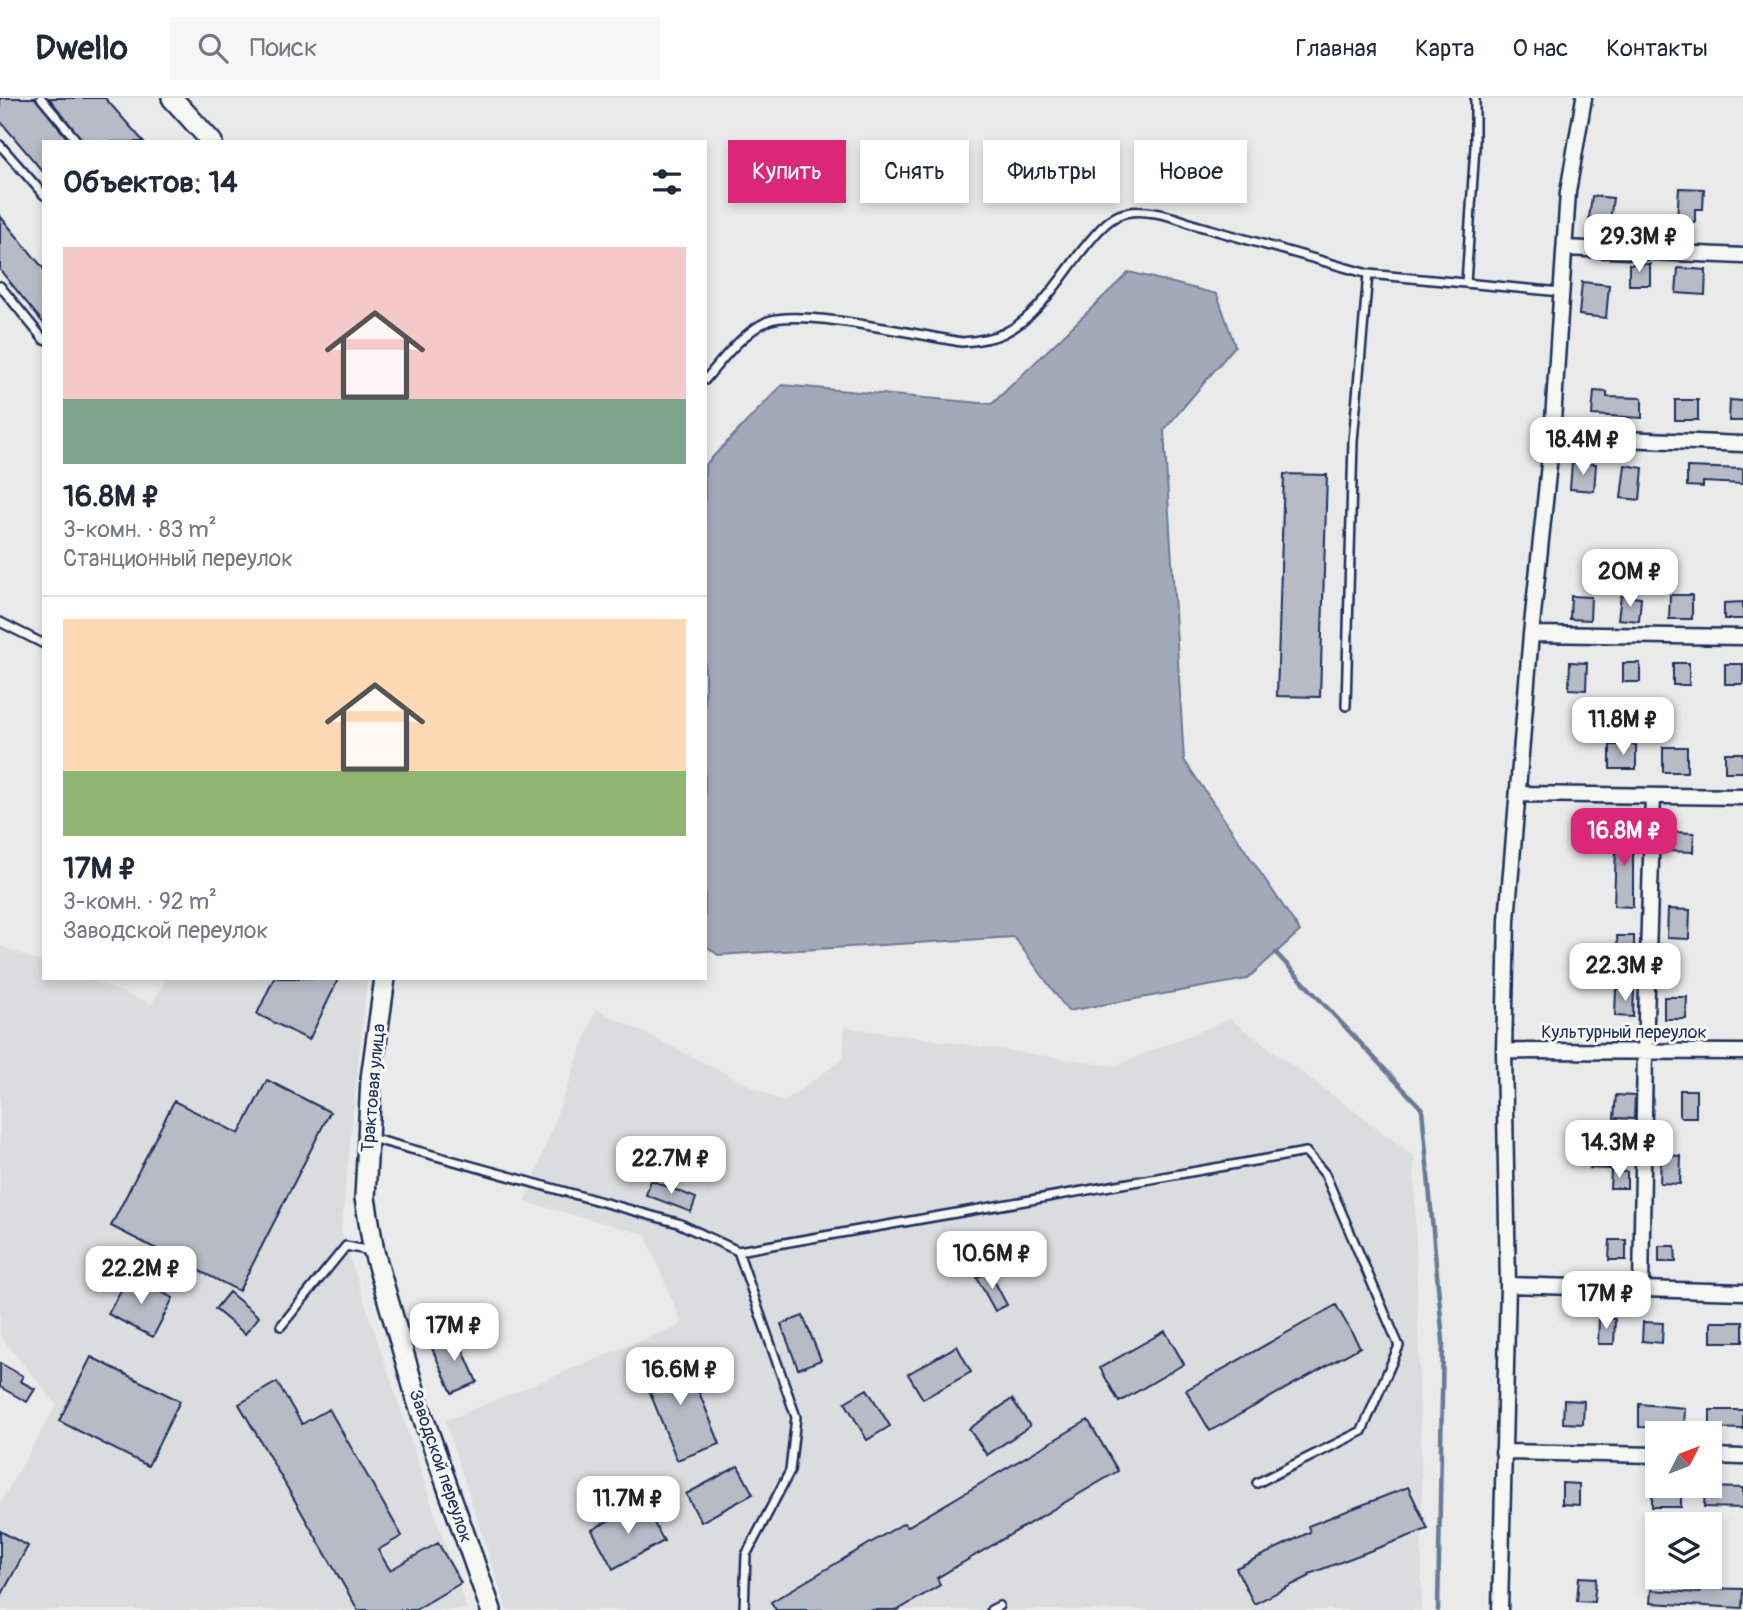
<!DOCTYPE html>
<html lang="ru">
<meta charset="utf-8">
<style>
:root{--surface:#fff;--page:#f6f6f7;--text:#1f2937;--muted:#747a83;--line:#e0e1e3;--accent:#db2777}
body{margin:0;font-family:Pangolin,sans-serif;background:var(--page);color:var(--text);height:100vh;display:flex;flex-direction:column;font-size:26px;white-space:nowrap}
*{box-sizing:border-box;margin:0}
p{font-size:23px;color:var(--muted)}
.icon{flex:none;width:38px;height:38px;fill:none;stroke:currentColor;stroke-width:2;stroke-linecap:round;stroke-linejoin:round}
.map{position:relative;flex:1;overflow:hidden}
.side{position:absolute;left:42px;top:42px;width:665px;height:840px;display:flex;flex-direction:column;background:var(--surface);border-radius:0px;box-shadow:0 4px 10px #0003}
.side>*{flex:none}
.hud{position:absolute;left:728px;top:42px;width:665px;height:63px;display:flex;gap:14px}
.needle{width:46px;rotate:48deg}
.buttons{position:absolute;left:1645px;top:1323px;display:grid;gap:14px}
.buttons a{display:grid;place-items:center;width:77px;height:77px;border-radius:0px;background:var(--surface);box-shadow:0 4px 10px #0003;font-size:35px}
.price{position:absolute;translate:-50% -60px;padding:0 16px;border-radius:14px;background:#fff;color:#222;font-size:23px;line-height:46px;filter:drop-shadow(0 2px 4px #0008)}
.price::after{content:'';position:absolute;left:50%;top:42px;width:21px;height:16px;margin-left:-10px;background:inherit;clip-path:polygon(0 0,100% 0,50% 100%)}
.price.selected{background:var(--accent);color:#fff}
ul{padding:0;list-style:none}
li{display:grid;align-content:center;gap:14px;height:371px;padding:0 21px}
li+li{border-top:2px solid var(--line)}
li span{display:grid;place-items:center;height:217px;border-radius:0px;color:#555}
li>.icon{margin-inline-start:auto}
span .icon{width:126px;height:126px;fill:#fffc;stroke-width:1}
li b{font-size:30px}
h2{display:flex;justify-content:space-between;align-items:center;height:84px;padding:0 21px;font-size:30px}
.tag{padding:0 24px;border-radius:0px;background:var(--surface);box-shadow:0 4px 10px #0003;font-size:24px;line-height:63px}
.tag.selected{background:var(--accent);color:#fff}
header{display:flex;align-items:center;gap:42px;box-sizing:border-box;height:98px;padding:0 35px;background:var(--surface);border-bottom:2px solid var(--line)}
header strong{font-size:33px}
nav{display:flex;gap:38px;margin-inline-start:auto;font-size:24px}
.search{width:490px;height:63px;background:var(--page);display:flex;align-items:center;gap:18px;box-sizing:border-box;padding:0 24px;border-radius:0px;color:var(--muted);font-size:26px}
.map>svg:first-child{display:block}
</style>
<header>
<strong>Dwello</strong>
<div class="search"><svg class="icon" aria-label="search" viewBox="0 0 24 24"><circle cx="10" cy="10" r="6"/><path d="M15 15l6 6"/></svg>Поиск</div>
<nav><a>Главная</a><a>Карта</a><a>О нас</a><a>Контакты</a></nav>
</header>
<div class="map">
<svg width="1743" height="1512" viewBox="0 0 1743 1512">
<rect width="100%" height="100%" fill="#e9eae9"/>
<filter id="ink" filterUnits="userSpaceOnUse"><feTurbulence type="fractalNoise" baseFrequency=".0143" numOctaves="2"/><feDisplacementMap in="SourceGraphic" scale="14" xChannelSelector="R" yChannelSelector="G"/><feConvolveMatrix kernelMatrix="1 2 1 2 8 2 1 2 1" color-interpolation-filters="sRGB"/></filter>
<g filter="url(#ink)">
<path fill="#dadcde" d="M0,848l44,17v15h41l67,26 14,-26h201l-26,253 126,379h-467v-107l57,-98 -57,-69z
M596,911l187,93 60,-43 2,-32 269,39 116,-47 184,137 8,340 -1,114h-914l-62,-189 237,-97 -37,-90 -120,-32z"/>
<path fill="#a2aaba" stroke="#6c7995" stroke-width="2" d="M1129,174l88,22 18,52 -71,84 20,330 116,171 -53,48 -179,32 -54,-74 -296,18 -13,-10v-480l77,-80 210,19z"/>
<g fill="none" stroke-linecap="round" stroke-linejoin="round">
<path stroke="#6c7995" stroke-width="4.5" d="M1276,855l146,156 21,232 -5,269"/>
</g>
<path fill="#b6bbc6" stroke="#1b2f5e" stroke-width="2" d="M0,0h35l35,44h-26v31l-44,-52z
M49,0h56l39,44h-60z
M1679,90l25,1 -1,20h-8v13l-18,-1z
M1592,98l21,2 -3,23 -21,-3z
M0,118l44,53v55l-44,-54z
M1629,166h21v21h-21z
M1678,170l28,2 -1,25 -29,-2z
M1582,184l27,3 -3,33 -27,-3z
M1594,293l13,1v5l35,1v20l-50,-3z
M1675,302h23v20h-23z
M1730,302l13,1v20h-14z
M1572,365l24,1 -2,27 -24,-2z
M1625,367l18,3 -3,32 -19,-2z
M1687,369l56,2v15l-40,-2v5l-16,-1z
M1284,376l43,1 -7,222 -43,-1z
M1670,497h22v24h-23z
M1571,498l20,1 -1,23 -20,-1z
M1621,498l20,2 -2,23 -21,-2z
M1743,504v17h-19v-16z
M1570,564l17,1 -1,27 -17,-1z
M1623,565h17v19h-17z
M1673,565h16v22h-16z
M1725,566h18v20h-18z
M1610,647h26v24h-26z
M1663,649h24v25h-24z
M1725,655h18v19h-18z
M1633,731v78l-19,-1 2,-60h-3l-1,-16z
M1669,734l25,1 -1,19 -25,-1z
M1668,811l22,1 -1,29 -22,-1z
M1617,838h17v27h-16z
M274,880h65l-30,62 -52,-26z
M1616,891h18l-1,28 -18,-1z
M1664,899h23l-1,22h-22z
M267,982l63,32 -91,179 -128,-65 63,-125 65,33z
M1680,992h16v27h-16z
M1616,997l19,1 -1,23 -20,-1z
M1591,1045l19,1v25l-20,-1z
M1661,1057l20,1 -1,28 -20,-1z
M1611,1073l16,1v16h-17z
M651,1082l45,18 -5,14 -45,-17z
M1610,1142h16v20h-17z
M1659,1148h16l1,16h-17z
M989,1173l18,34 -12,6 -18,-33z
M129,1177l44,23 -20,39 -45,-23z
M229,1194l30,25 -14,17 -30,-25z
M1336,1207l24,42 -150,84 -24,-41z
M803,1218l18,44 -23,9 -17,-45z
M1599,1221h16l-1,25h-16z
M1643,1224l20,1 -1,20 -20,-2z
M1711,1224h32v20h-32z
M1165,1233l19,33 -65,38 -19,-34z
M455,1234l22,50 -25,11 -22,-49z
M957,1248l14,26 -48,27 -15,-25z
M683,1255l37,91 -43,16 -36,-90z
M91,1259l89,44 -32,65 -89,-45z
M0,1265l23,13 -3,5 15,8 -8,13 -27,-15z
M277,1284l25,42 27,-15 73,127 -24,14 12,20 48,-27 23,40 -46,27h-57l-119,-206z
M867,1291l23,37 -23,14 -22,-38z
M1012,1301l18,27 -43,29 -18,-26z
M1564,1302l20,1 -1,23 -20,-1z
M1639,1306l46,4 -1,20 -45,-1z
M1710,1312h33v19l-33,-1z
M1088,1322l30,51 -181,107 3,7 -42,25h-122l-5,-8 133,-79 3,4z
M738,1368l15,28 -52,28 -15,-28z
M1562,1385l17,1v21l-17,-1z
M1408,1389l20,42 -119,45 1,2 -56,28 -18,-36 74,-36 -2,-6z
M1652,1389h29v20h-29z
M1705,1389l38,1v20l-39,-1z
M642,1404l22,39 -51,28 -21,-39z
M0,1433l28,15 -28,52z
M1579,1479l17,1 -2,24 -17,-1z
M1700,1490l43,1 -1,19 -92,-5 1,-13 49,3z"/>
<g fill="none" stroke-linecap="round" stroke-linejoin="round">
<g stroke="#1b2f5e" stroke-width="12">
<path id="lane" d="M41,0l37,44
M0,47l44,50
M1466,185l9,-136v-49
M0,188l44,54
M705,282c17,-20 38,-48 63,-59 32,-13 155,15 194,21 14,-1 29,-3 42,-9 34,-16 57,-56 80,-85 9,-11 21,-27 35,-33 20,-9 54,1 73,9l176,50
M0,524l44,22
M1346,608l7,-265 15,-167 193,18
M371,1040l307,85 60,28 58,166 -6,54 -44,84 -2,55
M738,1153l568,-99 19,22 74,172 -37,85 -105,52
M281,1228l65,-80 24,5
M991,1512l8,-4"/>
</g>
<g stroke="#1b2f5e" stroke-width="19">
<path id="street" d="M1565,150l178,8
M1552,338l191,8
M1531,536l212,3
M1518,696l225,3
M1504,953l239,1
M1508,1187l235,7
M1641,1190l4,-236 8,-256
M1503,1354l154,3
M1710,1358l33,1
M1500,1512l8,-325 -4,-234 3,-131 24,-286 21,-198 16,-244 16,-94"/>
</g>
<g stroke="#1b2f5e" stroke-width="24">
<path id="secondary" d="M172,0l40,44
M385,880l-14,101 -6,119 9,54 44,151 73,207"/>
</g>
<use href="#lane" stroke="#f6f6f2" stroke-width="7"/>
<use href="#street" stroke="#f6f6f2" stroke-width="14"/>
<use href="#secondary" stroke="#f6f6f2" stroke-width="19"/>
</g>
</g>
<g text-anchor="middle" stroke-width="6" stroke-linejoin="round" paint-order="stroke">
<g font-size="18" fill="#1b2f5e" stroke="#f6f6f2">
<text x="1624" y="940">Культурный переулок</text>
<text transform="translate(373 990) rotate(-85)" y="6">Трактовая улица</text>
<text transform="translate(441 1368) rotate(71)" y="6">Заводской переулок</text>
</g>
</g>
</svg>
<div class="buttons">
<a><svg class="needle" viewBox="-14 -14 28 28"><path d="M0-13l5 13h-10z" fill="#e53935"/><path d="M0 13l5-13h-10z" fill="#747a83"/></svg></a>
<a><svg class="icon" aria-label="layers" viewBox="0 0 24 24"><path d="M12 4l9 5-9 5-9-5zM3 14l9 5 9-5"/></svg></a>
</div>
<b class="price" style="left:1639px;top:176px">29.3M ₽</b>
<b class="price" style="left:1583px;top:379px">18.4M ₽</b>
<b class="price" style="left:1630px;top:511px">20M ₽</b>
<b class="price" style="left:1623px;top:659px">11.8M ₽</b>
<b class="price selected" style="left:1624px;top:770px">16.8M ₽</b>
<b class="price" style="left:1625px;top:905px">22.3M ₽</b>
<b class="price" style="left:1619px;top:1082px">14.3M ₽</b>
<b class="price" style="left:671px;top:1098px">22.7M ₽</b>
<b class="price" style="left:992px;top:1193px">10.6M ₽</b>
<b class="price" style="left:141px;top:1208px">22.2M ₽</b>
<b class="price" style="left:1606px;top:1233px">17M ₽</b>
<b class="price" style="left:454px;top:1265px">17M ₽</b>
<b class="price" style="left:680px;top:1309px">16.6M ₽</b>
<b class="price" style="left:628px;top:1438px">11.7M ₽</b>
<div class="hud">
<a class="tag selected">Купить</a>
<a class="tag">Снять</a>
<a class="tag">Фильтры</a>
<a class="tag">Новое</a>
</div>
<section class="side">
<h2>Объектов: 14<svg class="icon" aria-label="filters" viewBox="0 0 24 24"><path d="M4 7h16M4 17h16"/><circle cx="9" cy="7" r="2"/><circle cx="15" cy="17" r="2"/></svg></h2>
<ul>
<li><span style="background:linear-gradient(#f6c9c9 70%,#7fa58c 0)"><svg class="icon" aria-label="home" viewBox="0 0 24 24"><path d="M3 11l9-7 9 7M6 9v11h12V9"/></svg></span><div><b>16.8M ₽</b><p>3-комн. · 83 m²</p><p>Станционный переулок</p></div></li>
<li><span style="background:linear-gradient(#ffd9b3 70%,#8fb573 0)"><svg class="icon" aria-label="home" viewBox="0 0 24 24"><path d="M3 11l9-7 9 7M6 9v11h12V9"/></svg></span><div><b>17M ₽</b><p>3-комн. · 92 m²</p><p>Заводской переулок</p></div></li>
</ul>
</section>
</div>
